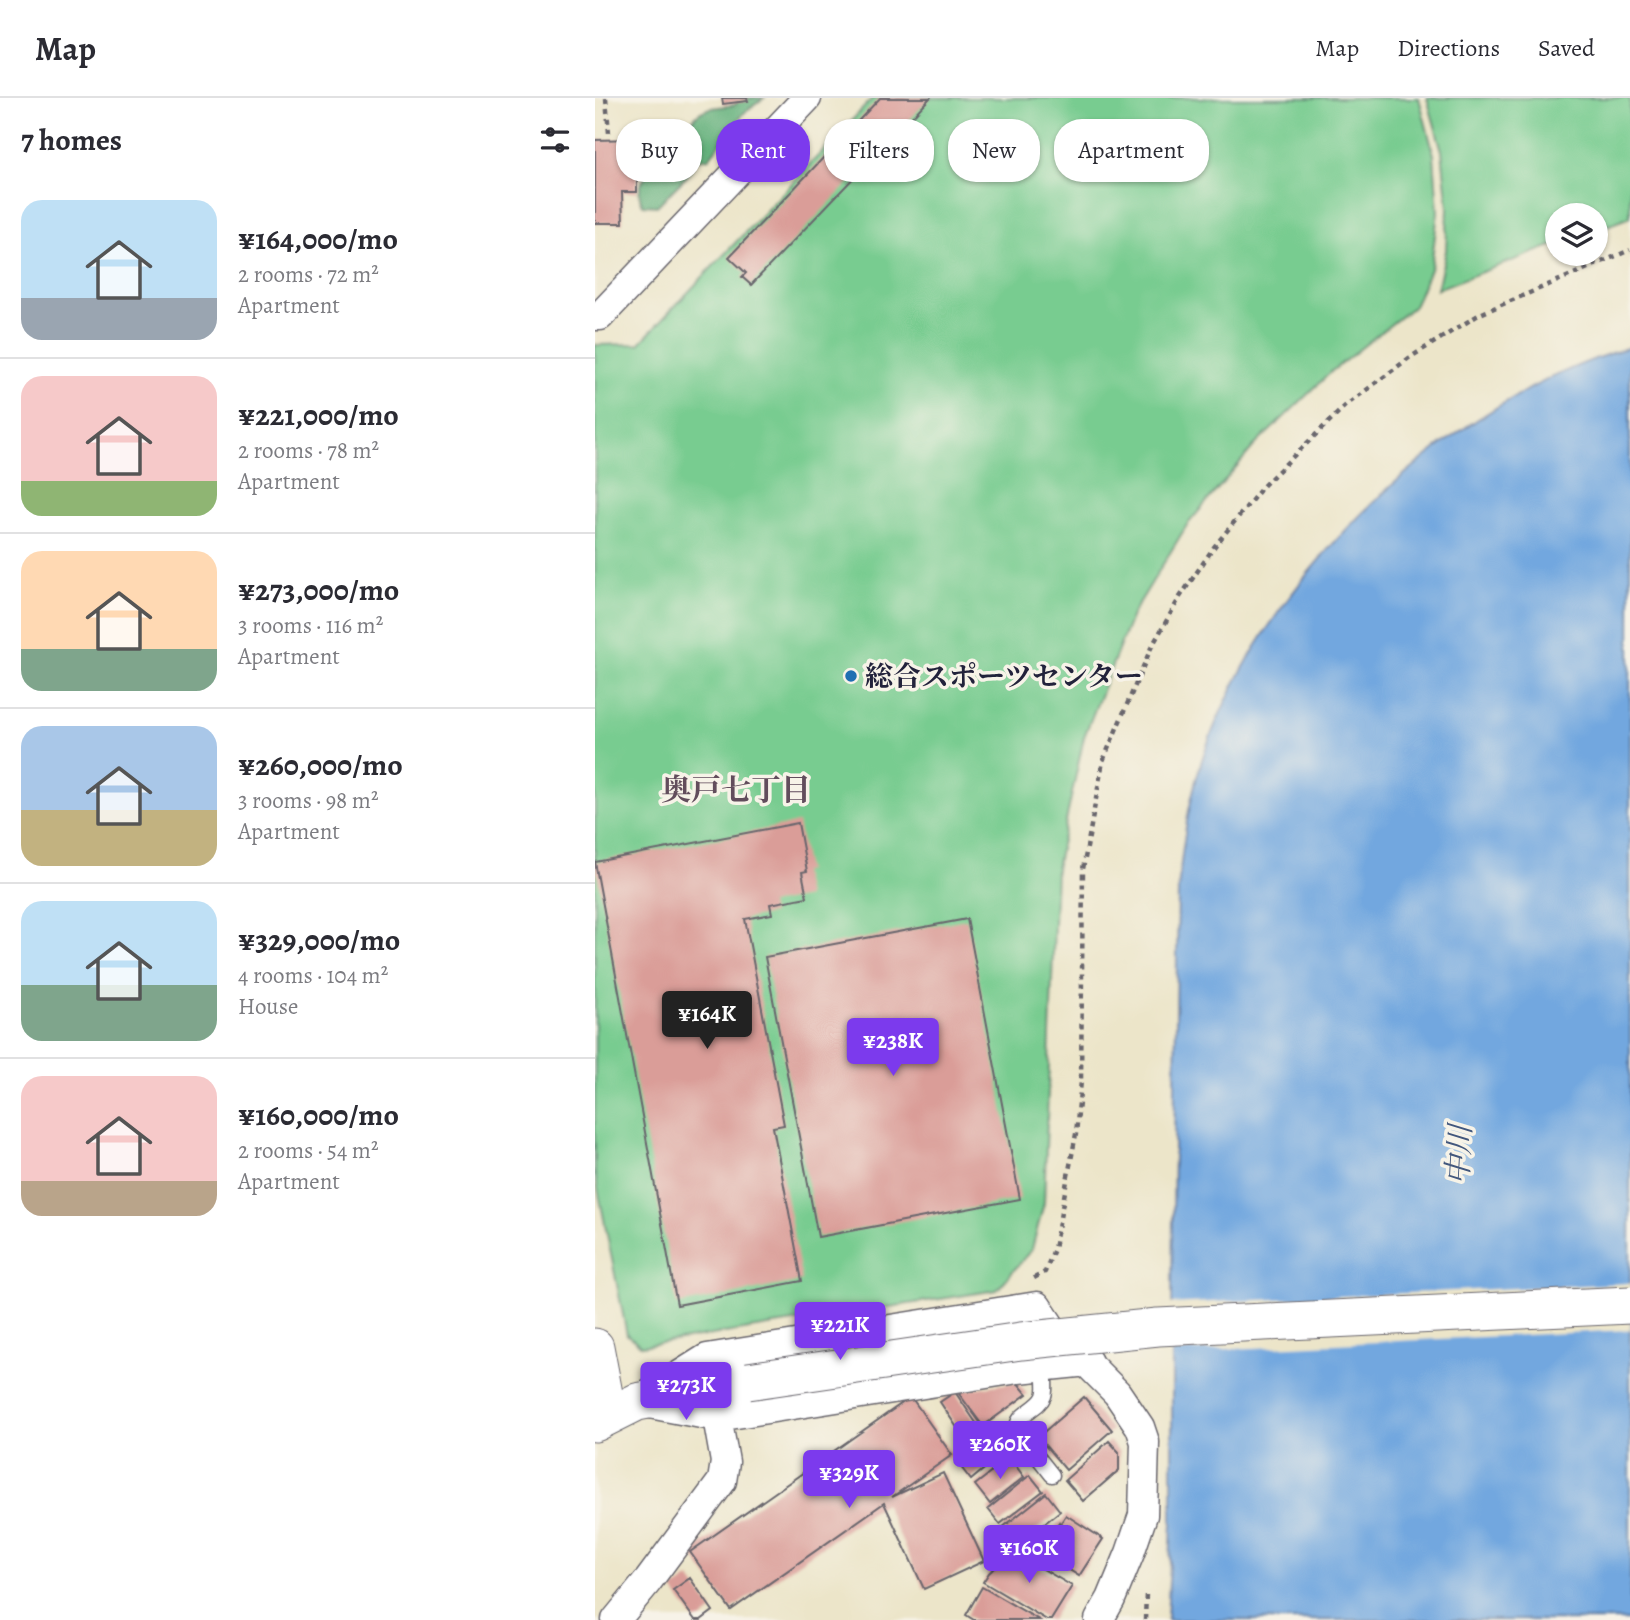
<!DOCTYPE html>
<meta charset="utf-8">
<style>
:root{--surface:#fff;--page:#f2f2f3;--text:#2b2b33;--muted:#7c7c81;--line:#e1e1e2;--accent:#7c3aed}
body{margin:0;font-family:Alegreya,"Noto Serif JP",serif;background:var(--page);color:var(--text);height:100vh;display:flex;flex-direction:column;font-size:26px;white-space:nowrap}
*{box-sizing:border-box;margin:0}
p{font-size:23px;color:var(--muted)}
.icon{flex:none;width:38px;height:38px;fill:none;stroke:currentColor;stroke-width:2;stroke-linecap:round;stroke-linejoin:round}
.map{position:relative;flex:1;overflow:hidden}
.side{display:flex;flex-direction:column;background:var(--surface);width:595px}
.side>*{flex:none}
.hud{position:absolute;left:21px;top:21px;width:665px;height:63px;display:flex;gap:14px}
.tools{position:absolute;left:950px;top:105px;display:grid;gap:14px}
.tools a{display:grid;place-items:center;width:63px;height:63px;border-radius:50%;background:var(--surface);box-shadow:0 2px 5px #0004;font-size:35px}
.price{position:absolute;translate:-50% -60px;padding:0 16px;border-radius:7px;background:var(--accent);color:#fff;font-size:23px;line-height:46px;filter:drop-shadow(0 2px 4px #0008)}
.price::after{content:'';position:absolute;left:50%;top:42px;width:21px;height:16px;margin-left:-10px;background:inherit;clip-path:polygon(0 0,100% 0,50% 100%)}
.price.on{background:#222;color:#fff}
ul{padding:0;list-style:none}
li{display:flex;align-items:center;gap:21px;height:175px;padding:0 21px}
li+li{border-top:2px solid var(--line)}
li span{display:grid;place-items:center;flex:none;width:196px;height:140px;border-radius:21px;color:#555}
li>.icon{margin-inline-start:auto}
span .icon{width:84px;height:84px;fill:#fffc;stroke-width:1}
li b{font-size:30px}
h2{display:flex;justify-content:space-between;align-items:center;height:84px;padding:0 21px;font-size:30px}
.pill{padding:0 24px;border-radius:28px;background:var(--surface);box-shadow:0 2px 5px #0004;font-size:24px;line-height:63px}
.pill.on{background:var(--accent);color:#fff}
header{display:flex;align-items:center;gap:42px;box-sizing:border-box;height:98px;padding:0 35px;background:var(--surface);border-bottom:2px solid var(--line)}
header strong{font-size:33px}
nav{display:flex;gap:38px;margin-inline-start:auto;font-size:24px}
main{display:flex;flex:1;min-height:0}
.map>svg:first-child{display:block}
</style>
<header>
<strong>Map</strong>
<nav><a>Map</a><a>Directions</a><a>Saved</a></nav>
</header>
<main>
<section class="side">
<h2>7 homes<svg class="icon" aria-label="filters" viewBox="0 0 24 24"><path d="M4 7h16M4 17h16"/><circle cx="9" cy="7" r="2"/><circle cx="15" cy="17" r="2"/></svg></h2>
<ul>
<li><span style="background:linear-gradient(#bfe0f5 70%,#9aa5b1 0)"><svg class="icon" aria-label="home" viewBox="0 0 24 24"><path d="M3 11l9-7 9 7M6 9v11h12V9"/></svg></span><div><b>¥164,000/mo</b><p>2 rooms · 72 m²</p><p>Apartment</p></div></li>
<li><span style="background:linear-gradient(#f6c9c9 75%,#8fb573 0)"><svg class="icon" aria-label="home" viewBox="0 0 24 24"><path d="M3 11l9-7 9 7M6 9v11h12V9"/></svg></span><div><b>¥221,000/mo</b><p>2 rooms · 78 m²</p><p>Apartment</p></div></li>
<li><span style="background:linear-gradient(#ffd9b3 70%,#7fa58c 0)"><svg class="icon" aria-label="home" viewBox="0 0 24 24"><path d="M3 11l9-7 9 7M6 9v11h12V9"/></svg></span><div><b>¥273,000/mo</b><p>3 rooms · 116 m²</p><p>Apartment</p></div></li>
<li><span style="background:linear-gradient(#a9c7e8 60%,#c2b280 0)"><svg class="icon" aria-label="home" viewBox="0 0 24 24"><path d="M3 11l9-7 9 7M6 9v11h12V9"/></svg></span><div><b>¥260,000/mo</b><p>3 rooms · 98 m²</p><p>Apartment</p></div></li>
<li><span style="background:linear-gradient(#bfe0f5 60%,#7fa58c 0)"><svg class="icon" aria-label="home" viewBox="0 0 24 24"><path d="M3 11l9-7 9 7M6 9v11h12V9"/></svg></span><div><b>¥329,000/mo</b><p>4 rooms · 104 m²</p><p>House</p></div></li>
<li><span style="background:linear-gradient(#f6c9c9 75%,#b9a48a 0)"><svg class="icon" aria-label="home" viewBox="0 0 24 24"><path d="M3 11l9-7 9 7M6 9v11h12V9"/></svg></span><div><b>¥160,000/mo</b><p>2 rooms · 54 m²</p><p>Apartment</p></div></li>
</ul>
</section>
<div class="map">
<svg width="1035" height="1522" viewBox="0 0 1035 1522">
<rect width="100%" height="100%" fill="#f7f3e8"/>
<filter id="ink" filterUnits="userSpaceOnUse"><feTurbulence type="fractalNoise" baseFrequency=".0143" numOctaves="2"/><feDisplacementMap in="SourceGraphic" scale="14" xChannelSelector="R" yChannelSelector="G"/><feConvolveMatrix kernelMatrix="1 2 1 2 8 2 1 2 1" color-interpolation-filters="sRGB"/></filter>
<filter id="wash" filterUnits="userSpaceOnUse"><feTurbulence type="fractalNoise" baseFrequency=".00686" numOctaves="4" result="noise"/><feDisplacementMap in="SourceGraphic" scale="28" xChannelSelector="R" yChannelSelector="G"/><feGaussianBlur stdDeviation="1.57" result="paint"/><feColorMatrix in="noise" values="0 0 0 0 0 0 0 0 0 0 0 0 0 0 0 0 0 1.4 0 .05"/><feComposite in="paint" operator="in"/></filter>
<g filter="url(#wash)">
<rect width="100%" height="100%" fill="#ece5c9"/>
<path fill="#78cc90" stroke="#4d7766" stroke-width="2" d="M278,0h546l15,57 4,57 -7,55 -17,39 -82,65 -78,75 -67,79 -55,90 -48,122 -28,131 -12,335 -12,46 -35,41 -355,56 -15,-11 -32,-161v-829l44,-1z
M832,0h203v119l-34,13v-15h-39v29l-120,45 9,-38 2,-43 -6,-57z"/>
<path fill="#62b07a" stroke="#42695a" stroke-width="2" d="M146,0h23l-20,15 -35,45 -12,2 -10,16 -30,30 -14,-1c-16,-26 26,-50 39,-68 5,-8 8,-17 16,-23 10,-8 25,-7 37,-9z"/>
<path fill="#72a7df" stroke="#4a648d" stroke-width="2" d="M1035,249v1273h-463l5,-98v-242l6,-390c5,-51 12,-101 31,-150 68,-174 241,-339 421,-393z"/>
<path fill="#ece5c9" d="M1035,1185v47l-462,22v-48z"/>
<g id="blocks">
<path fill="#da9d98" d="M127,0h25l1,3 -25,3z
M285,0h50l-179,187 -9,-8 4,-4 -17,-16z
M42,41v53h-15l1,31h-28v-83z
M203,725l9,48 -5,1 5,25 -37,7 2,10 -27,5 39,206 -11,2 29,154 -125,24 -82,-443z
M372,821l53,280 -202,38 -53,-280z
M422,1284l10,12 -44,32 -26,-35z
M360,1294l26,38 -15,11 -26,-39z
M316,1299l41,58 -60,42 51,-24 41,88 -60,28 -40,-86 -153,107 -41,-58z
M489,1299l28,33 -46,40 -28,-33z
M402,1337l11,14 -37,31 -14,-18 29,-25 3,4z
M514,1343l10,11v18l-36,31 -18,-21z
M415,1360l14,19 -34,27 -15,-19z
M435,1377l13,16 -43,33 -12,-15z
M451,1395l14,18 -44,35 -14,-18z
M471,1417l37,24 -24,37 -39,-25 19,-29 1,2z
M417,1453l60,35 -21,34h-4l-64,-38 6,-9z
M95,1480l23,33 -12,9h-6l-22,-30z
M387,1489l57,33h-65l-8,-5z"/>
</g>
</g>
<g filter="url(#ink)">
<use href="#blocks" fill-opacity="0" stroke="#69666d" stroke-width="2"/>
<g fill="none" stroke-linecap="round" stroke-linejoin="round">
<g stroke="#69666d" stroke-width="17">
<path id="service" d="M449,1268c0,9 3,22 0,30 -6,15 -31,17 -26,36l34,43"/>
</g>
<g stroke="#69666d" stroke-width="31">
<path id="minor" d="M0,218h5l207,-218
M53,1297l59,-37 330,-52 14,21 66,66 23,34 5,15 -2,73 -13,38 -19,46 -12,21
M55,1306l67,13 301,-48 70,-7
M21,1522l32,-39 74,-100 3,-19 -8,-45"/>
</g>
<g stroke="#69666d" stroke-width="39">
<path id="tertiary" d="M0,1249l13,68
M0,1325l42,-21 111,-21"/>
</g>
<path stroke="#69666d" stroke-width="4.5" stroke-dasharray="5 5" stroke-linecap="butt" d="M11,0l3,35
M439,1180l11,-6 9,-23 22,-115 5,-53 2,-212 20,-108 48,-113 29,-51 34,-50 50,-62 81,-79 64,-48 71,-44 150,-64
M550,1522l1,-27"/>
<use href="#service" stroke="#fff" stroke-width="14"/>
<use href="#minor" stroke="#fff" stroke-width="28"/>
<use href="#tertiary" stroke="#fff" stroke-width="37"/>
<g stroke="#69666d" stroke-width="39" stroke-linecap="butt">
<path id="tertiary-bridge" d="M153,1283l273,-40 137,-14 472,-22"/>
</g>
<use href="#tertiary-bridge" stroke="#fff" stroke-width="37"/>
</g>
</g>
<circle fill="#1f6fb2" stroke="#f7f3e8" stroke-width="2.5" cx="256" cy="578" r="7"/>
<g text-anchor="middle" stroke-width="7" stroke-linejoin="round" paint-order="stroke">
<g font-size="28" font-weight="bold" fill="#22223b" stroke="#f7f3e8" text-anchor="start">
<text x="270" y="588">総合スポーツセンター</text>
</g>
<g font-size="30" font-weight="bold" fill="#624d5c" stroke="#f7f3e8">
<text x="141" y="702">奥戸七丁目</text>
</g>
<g font-size="30" font-style="italic" fill="#42577d" stroke="#f7f3e8">
<text transform="translate(864 1057) rotate(-87)" y="10">中川</text>
</g>
</g>
</svg>
<div class="tools">
<a><svg class="icon" aria-label="layers" viewBox="0 0 24 24"><path d="M12 4l9 5-9 5-9-5zM3 14l9 5 9-5"/></svg></a>
</div>
<b class="price on" style="left:112px;top:953px">¥164K</b>
<b class="price" style="left:298px;top:980px">¥238K</b>
<b class="price" style="left:245px;top:1264px">¥221K</b>
<b class="price" style="left:91px;top:1324px">¥273K</b>
<b class="price" style="left:405px;top:1383px">¥260K</b>
<b class="price" style="left:254px;top:1412px">¥329K</b>
<b class="price" style="left:434px;top:1487px">¥160K</b>
<div class="hud">
<a class="pill">Buy</a>
<a class="pill on">Rent</a>
<a class="pill">Filters</a>
<a class="pill">New</a>
<a class="pill">Apartment</a>
</div>
</div>
</main>
